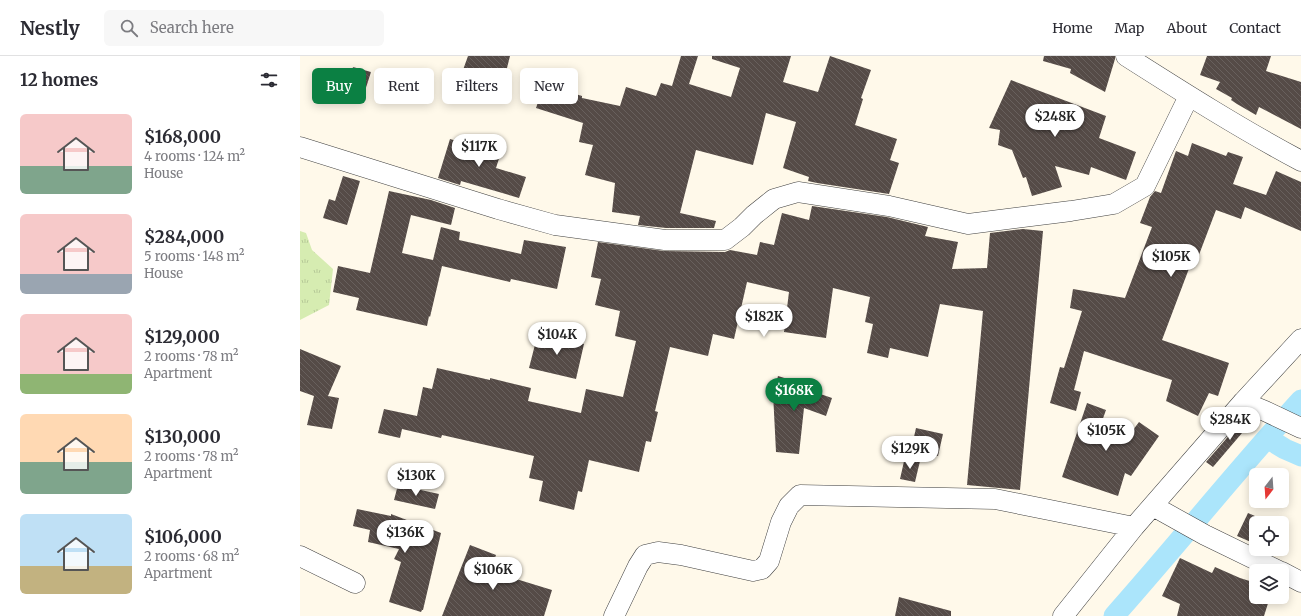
<!DOCTYPE html>
<meta charset="utf-8">
<style>
:root{--surface:#fff;--page:#f7f7f7;--text:#2b2b33;--muted:#7c7c81;--line:#e1e1e2;--accent:#0b8043}
body{margin:0;font-family:Merriweather,serif;background:var(--page);color:var(--text);height:100vh;display:flex;flex-direction:column;font-size:15px;white-space:nowrap}
*{box-sizing:border-box;margin:0}
p{font-size:13px;color:var(--muted)}
.icon{flex:none;width:22px;height:22px;fill:none;stroke:currentColor;stroke-width:2;stroke-linecap:round;stroke-linejoin:round}
.map{position:relative;flex:1;overflow:hidden}
.sheet{display:flex;flex-direction:column;background:var(--surface);width:300px}
.sheet>*{flex:none}
.guide{position:absolute;left:12px;top:12px;width:380px;height:36px;display:flex;gap:8px}
.needle{width:26px;rotate:197deg}
.controls{position:absolute;left:949px;top:412px;display:grid;gap:8px}
.controls a{display:grid;place-items:center;width:40px;height:40px;border-radius:6px;background:var(--surface);box-shadow:0 2px 10px #0003;font-size:20px}
.price{position:absolute;translate:-50% -34px;padding:0 9px;border-radius:14px;background:#fff;color:#222;font-size:13px;line-height:26px;filter:drop-shadow(0 1px 2px #0008)}
.price::after{content:'';position:absolute;left:50%;top:24px;width:12px;height:9px;margin-left:-6px;background:inherit;clip-path:polygon(0 0,100% 0,50% 100%)}
.price.active{background:var(--accent);color:#fff}
ul{padding:0;list-style:none}
li{display:flex;align-items:center;gap:12px;height:100px;padding:0 20px}
li span{display:grid;place-items:center;flex:none;width:112px;height:80px;border-radius:6px;color:#555}
li>.icon{margin-inline-start:auto}
span .icon{width:48px;height:48px;fill:#fffc;stroke-width:1}
li b{font-size:17px}
h2{display:flex;justify-content:space-between;align-items:center;height:48px;padding:0 20px;font-size:17px}
.chip{padding:0 14px;border-radius:6px;background:var(--surface);box-shadow:0 2px 10px #0003;font-size:14px;line-height:36px}
.chip.active{background:var(--accent);color:#fff}
header{display:flex;align-items:center;gap:24px;box-sizing:border-box;height:56px;padding:0 20px;background:var(--surface);border-bottom:1px solid var(--line)}
header strong{font-size:19px}
nav{display:flex;gap:22px;margin-inline-start:auto;font-size:14px}
.search{width:280px;height:36px;background:var(--page);display:flex;align-items:center;gap:10px;box-sizing:border-box;padding:0 14px;border-radius:6px;color:var(--muted);font-size:15px}
main{display:flex;flex:1;min-height:0}
.map>svg:first-child{display:block}
</style>
<header>
<strong>Nestly</strong>
<div class="search"><svg class="icon" aria-label="search" viewBox="0 0 24 24"><circle cx="10" cy="10" r="6"/><path d="M15 15l6 6"/></svg>Search here</div>
<nav><a>Home</a><a>Map</a><a>About</a><a>Contact</a></nav>
</header>
<main>
<section class="sheet">
<h2>12 homes<svg class="icon" aria-label="filters" viewBox="0 0 24 24"><path d="M4 7h16M4 17h16"/><circle cx="9" cy="7" r="2"/><circle cx="15" cy="17" r="2"/></svg></h2>
<ul>
<li><span style="background:linear-gradient(#f6c9c9 65%,#7fa58c 0)"><svg class="icon" aria-label="home" viewBox="0 0 24 24"><path d="M3 11l9-7 9 7M6 9v11h12V9"/></svg></span><div><b>$168,000</b><p>4 rooms · 124 m²</p><p>House</p></div></li>
<li><span style="background:linear-gradient(#f6c9c9 75%,#9aa5b1 0)"><svg class="icon" aria-label="home" viewBox="0 0 24 24"><path d="M3 11l9-7 9 7M6 9v11h12V9"/></svg></span><div><b>$284,000</b><p>5 rooms · 148 m²</p><p>House</p></div></li>
<li><span style="background:linear-gradient(#f6c9c9 75%,#8fb573 0)"><svg class="icon" aria-label="home" viewBox="0 0 24 24"><path d="M3 11l9-7 9 7M6 9v11h12V9"/></svg></span><div><b>$129,000</b><p>2 rooms · 78 m²</p><p>Apartment</p></div></li>
<li><span style="background:linear-gradient(#ffd9b3 60%,#7fa58c 0)"><svg class="icon" aria-label="home" viewBox="0 0 24 24"><path d="M3 11l9-7 9 7M6 9v11h12V9"/></svg></span><div><b>$130,000</b><p>2 rooms · 78 m²</p><p>Apartment</p></div></li>
<li><span style="background:linear-gradient(#bfe0f5 65%,#c2b280 0)"><svg class="icon" aria-label="home" viewBox="0 0 24 24"><path d="M3 11l9-7 9 7M6 9v11h12V9"/></svg></span><div><b>$106,000</b><p>2 rooms · 68 m²</p><p>Apartment</p></div></li>
</ul>
</section>
<div class="map">
<svg width="1001" height="560" viewBox="0 0 1001 560">
<defs>
<pattern id="park-tufts" width="24" height="20" patternUnits="userSpaceOnUse"><rect width="24" height="20" fill="#d6ecb1"/><path d="M3 7l-1-3M5 7V3M7 7l1-3M15 17l-1-3M17 17v-4M19 17l1-3" fill="none" stroke="#b6c997"/></pattern>
<pattern id="building-back-hatch" width="6" height="6" patternUnits="userSpaceOnUse"><rect width="6" height="6" fill="#554b47"/><path d="M-1 5l2 2M0 0l6 6M5-1l2 2" fill="none" stroke="#68605d"/></pattern>
</defs>
<rect width="100%" height="100%" fill="#fff9ea"/>
<path fill="url(#park-tufts)" d="M0,175l6,2 6,17 21,19 -4,36 -29,15z"/>
<g fill="none" stroke-linecap="round" stroke-linejoin="round">
<path stroke="#abe5fb" stroke-width="21" d="M967,382l18,11 16,7
M814,560c63,-71 123,-146 187,-216"/>
</g>
<path fill="url(#building-back-hatch)" d="M168,0h42l-6,24 -18,-4 -1,1 -22,-7z
M381,0h17l-9,28 42,13 9,-29 -28,-9v-3h79l-8,26 35,10 12,-36 41,14 -10,28 2,1 -8,26 42,14 -7,21 9,3 -10,31 -72,-11 -9,-2 1,-4 -26,-9 13,-46 -30,-9 -13,52 -57,-15 -16,63 36,8 -2,7h-48l-28,-3 2,-9 -28,-4 3,-29 -30,-8 8,-30 -14,-3 4,-19 -47,-15 8,-24 38,12v2l38,8 6,-19 30,9 5,-13 11,3z
M744,0h71v3l-10,33 -35,-19 1,-4 -28,-8z
M907,0h64l-5,15 35,11v47l-42,-22 -3,8 -19,-11 -6,-4 1,-2 -16,-9 4,-7 -20,-7z
M53,11l18,5 -8,25 -31,-11 5,-15 14,4z
M711,24l95,36 -7,22 37,14 -10,28 -35,-13 -2,8 -34,-9 7,21 -30,9 -6,-19 -3,1 -11,-28 -14,-5 2,-15 -11,-2z
M150,83l30,9 3,-8 20,6 -7,22 30,9 -7,21 -58,-17 -1,4 -22,-7z
M892,87l34,13 2,-4 15,5 -10,27 33,11 10,-24 25,11v49l-56,-24 -4,12 -25,-9 -19,50 -4,-2 -31,82 67,23 -11,33 -9,-3 -11,23 -32,-15 6,-21 -88,-29 -10,39 7,2 -5,19 -26,-8 10,-36 4,1 18,-57 -12,-3 3,-19 52,9 27,-71 -12,-4 10,-26 5,-6 6,2 15,-42 12,5z
M43,120l17,5 -13,44 -24,-7 6,-19 6,2z
M89,135l42,9 24,8 -4,17 -40,-10 -9,38 31,7 8,-33 19,5 -1,8 62,14 3,-14 42,7 -9,42 -46,-10 -1,3 -68,-16 -12,51 -1,-1 -2,10 -71,-16 3,-12 -26,-6 5,-26 32,7z
M512,150l75,11 41,10 -3,9 33,6 -6,27 35,-1 3,-35 33,-4 20,2 -23,259 -53,-5 16,-174 -43,-7 -12,53 -38,-9 -2,10 -21,-5 6,-29 -8,-2 5,-25 -37,-9 -7,50 -42,-6 5,-40 -42,-10 -13,57 -21,-5 -5,22 -38,-9 -15,64 3,1 -7,30 -5,-1 -7,31 -50,-12 -7,32 -4,-1 -4,19 -35,-9 4,-20 -14,-3 5,-22 -92,-21 -1,3 -39,-9 -2,9 -22,-5 6,-24 33,7 6,-29 9,2 5,-21 53,12v-2l41,10 -3,13 53,12 5,-24 37,8 13,-56 -21,-5 5,-25 -25,-6 6,-26 -10,-2 7,-35 66,9 61,1 5,-2 27,5 3,-13 14,3 8,-32 27,7z
M238,277l46,11 -8,35 -47,-11z
M0,293l41,17 -13,30 11,2 -7,31 -25,-4 7,-29 -14,-5z
M478,320l26,8 -1,4 29,10 -6,18 -22,-8 -5,46 -23,-2 -3,-59z
M787,347l19,7 -5,14 29,10 9,-12 20,14 -28,40 -6,-3 -7,23 -56,-19z
M946,360l8,3 -41,48 -7,-5z
M616,372l27,6 -5,22 -27,-6z
M605,401l15,4 -5,21 -15,-3z
M98,429l41,9 -4,15 -41,-9z
M57,453l34,7v-2l50,19 -18,77h-1l-1,2 -32,-10 12,-40 -7,-3 5,-10 -31,-7 2,-12 -17,-4z
M948,457l14,6 -2,4h-4v8l-5,11 -14,-6z
M170,489l26,10 -6,16 62,19 -8,26h-102z
M880,502l32,15 3,-6 25,11 16,5v14h14l-6,19h-87l3,-12 -18,-8z
M599,541l52,14v5h-56z"/>
<g fill="none" stroke-linecap="round" stroke-linejoin="round">
<g stroke="#3f3f3f" stroke-width="21">
<path id="minor" d="M826,0c58,37 115,73 175,105
M0,91l198,62 57,16 110,15h60l17,-13 12,-12 20,-16 24,-7 91,14 79,18 103,-13 43,-7 31,-18 44,-90
M943,346l22,9 36,17
M853,450l52,29 74,36
M0,500l55,27
M982,516l19,10
M314,560l24,-50 7,-11 13,-3 23,3 72,16 9,-2 7,-8 12,-39 8,-16 11,-11 195,4 139,28
M763,560l71,-89 109,-125 58,-63"/>
</g>
<use href="#minor" stroke="#fff" stroke-width="20"/>
</g>
</svg>
<div class="controls">
<a><svg class="needle" viewBox="-14 -14 28 28"><path d="M0-13l5 13h-10z" fill="#e53935"/><path d="M0 13l5-13h-10z" fill="#7c7c81"/></svg></a>
<a><svg class="icon" aria-label="locate" viewBox="0 0 24 24"><circle cx="12" cy="12" r="6"/><path d="M12 2v4M12 18v4M2 12h4M18 12h4"/></svg></a>
<a><svg class="icon" aria-label="layers" viewBox="0 0 24 24"><path d="M12 4l9 5-9 5-9-5zM3 14l9 5 9-5"/></svg></a>
</div>
<b class="price" style="left:755px;top:82px">$248K</b>
<b class="price" style="left:179px;top:112px">$117K</b>
<b class="price" style="left:871px;top:222px">$105K</b>
<b class="price" style="left:464px;top:282px">$182K</b>
<b class="price" style="left:257px;top:300px">$104K</b>
<b class="price active" style="left:494px;top:356px">$168K</b>
<b class="price" style="left:930px;top:385px">$284K</b>
<b class="price" style="left:806px;top:396px">$105K</b>
<b class="price" style="left:610px;top:414px">$129K</b>
<b class="price" style="left:116px;top:441px">$130K</b>
<b class="price" style="left:105px;top:498px">$136K</b>
<b class="price" style="left:193px;top:535px">$106K</b>
<div class="guide">
<a class="chip active">Buy</a>
<a class="chip">Rent</a>
<a class="chip">Filters</a>
<a class="chip">New</a>
</div>
</div>
</main>
